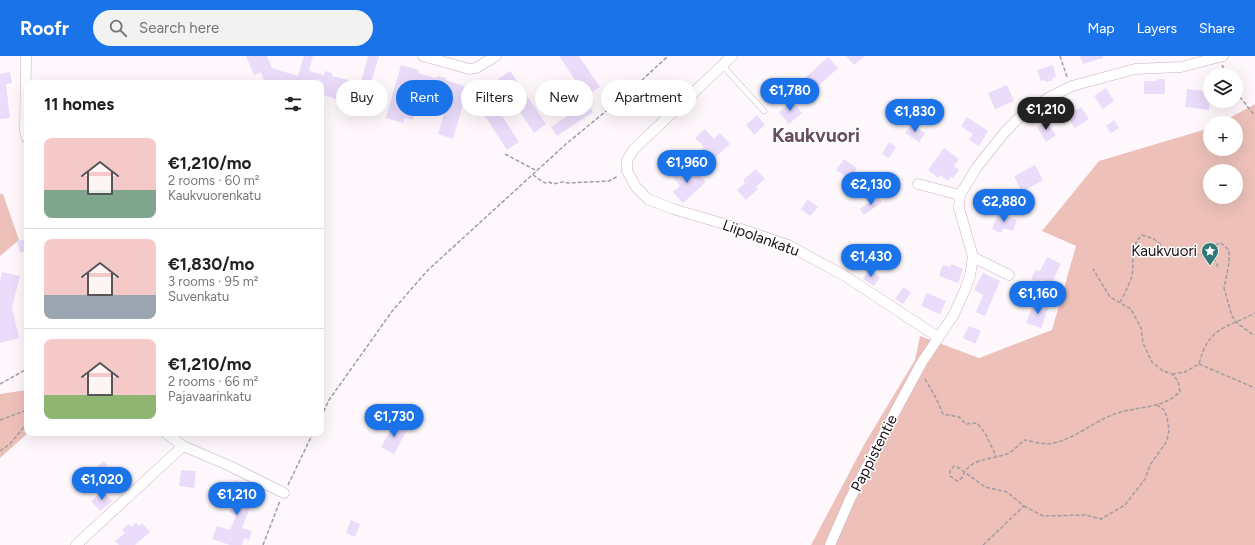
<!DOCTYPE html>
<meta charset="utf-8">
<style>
:root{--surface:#fff;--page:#f2f2f2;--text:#202124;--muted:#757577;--line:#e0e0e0;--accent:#1a73e8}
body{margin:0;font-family:Figtree,sans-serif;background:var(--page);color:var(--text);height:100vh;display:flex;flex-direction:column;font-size:15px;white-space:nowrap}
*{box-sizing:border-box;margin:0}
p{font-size:13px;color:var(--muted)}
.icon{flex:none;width:22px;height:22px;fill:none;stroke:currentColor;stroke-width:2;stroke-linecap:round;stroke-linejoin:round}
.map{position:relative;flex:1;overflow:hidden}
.drawer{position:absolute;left:24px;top:24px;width:300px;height:356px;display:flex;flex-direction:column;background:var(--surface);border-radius:8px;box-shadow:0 4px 16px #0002}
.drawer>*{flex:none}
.top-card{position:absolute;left:336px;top:24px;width:380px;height:36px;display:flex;gap:8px}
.controls{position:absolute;left:1203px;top:12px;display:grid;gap:8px}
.controls a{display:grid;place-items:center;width:40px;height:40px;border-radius:50%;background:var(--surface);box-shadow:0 4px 16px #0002;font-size:20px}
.price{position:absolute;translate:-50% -34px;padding:0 9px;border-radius:14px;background:var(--accent);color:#fff;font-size:13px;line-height:26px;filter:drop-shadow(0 1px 2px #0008)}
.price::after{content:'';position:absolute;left:50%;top:24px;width:12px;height:9px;margin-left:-6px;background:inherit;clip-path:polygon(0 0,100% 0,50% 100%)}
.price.active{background:#222;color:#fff}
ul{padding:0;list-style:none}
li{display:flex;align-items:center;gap:12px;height:100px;padding:0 20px}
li+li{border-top:1px solid var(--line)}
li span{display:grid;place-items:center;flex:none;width:112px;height:80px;border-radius:8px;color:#555}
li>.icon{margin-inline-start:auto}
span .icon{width:48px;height:48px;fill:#fffc;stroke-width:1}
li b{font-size:17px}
h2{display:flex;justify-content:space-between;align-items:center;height:48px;padding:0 20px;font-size:17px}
.chip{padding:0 14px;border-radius:18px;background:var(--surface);box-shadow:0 4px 16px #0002;font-size:14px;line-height:36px}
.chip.active{background:var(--accent);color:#fff}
header{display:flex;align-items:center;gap:24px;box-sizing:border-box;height:56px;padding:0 20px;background:var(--accent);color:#fff}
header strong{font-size:19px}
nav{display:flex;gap:22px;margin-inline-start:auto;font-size:14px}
.search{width:280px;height:36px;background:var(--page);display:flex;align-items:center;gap:10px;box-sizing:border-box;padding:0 14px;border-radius:22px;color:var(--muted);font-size:15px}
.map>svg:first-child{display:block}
</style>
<header>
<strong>Roofr</strong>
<div class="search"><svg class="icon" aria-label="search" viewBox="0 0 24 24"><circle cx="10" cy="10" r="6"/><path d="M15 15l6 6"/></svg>Search here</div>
<nav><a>Map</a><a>Layers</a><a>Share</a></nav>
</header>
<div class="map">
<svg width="1255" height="489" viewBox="0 0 1255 489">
<rect width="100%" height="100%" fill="#fef8fd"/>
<path fill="#edc1b9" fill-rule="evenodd" d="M1255,48v441h-444l54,-102 50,-83 5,-24 59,22 73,-28 24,-84 -34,-15 57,-70 111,-33v21h26v-26h-16zM1210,115h26v26h-26z
M0,138h3l16,46 -19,16z
M27,334l1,43 -28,25v-64z"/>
<path fill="#eadcfa" d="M246,0h21l5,12 26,8 6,-20h9l-4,15 15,4 1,-4 7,2v3l29,7 7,-27h11l-17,57 -8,-2 -1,-4 -9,-3 1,-2 -24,-8v-11h-56l-4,-11 -7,3z
M559,0h20l21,31 -14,9z
M846,0h19l-11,9z
M1080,0h23v2l-20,6z
M828,1l10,11 -22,20 -10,-11z
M401,9l18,5 -1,3 18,5 1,-2 9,2 -1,2 20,6 -3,11 3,1 -12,41 -15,-5 12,-41 -27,-7 -10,34 -8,-2 -2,5 -17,-5z
M1053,9l3,12 -4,1 1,2 -7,2 -1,-2 -4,1 -4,-11z
M510,15l36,53 -12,9 -36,-54z
M10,16l2,11 -6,1 4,34 -10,1v-45z
M1157,23h8v15h-21v-13h13z
M1007,29l7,16 -19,8 -7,-16z
M1106,32l8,13 -11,8 -9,-13z
M1187,33l23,3 -1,18 -24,-3z
M792,45l10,12 -13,11 -10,-12z
M587,47l6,9 -36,24 -6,-9z
M495,49l24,37 -12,8 -24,-37z
M1081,51l8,12 -14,9 -8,-12z
M757,59l8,10 -11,10 -8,-10z
M967,61l21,14 -9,15 -10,-6 4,-6 -12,-8z
M1114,64l5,8 -8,5 -5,-7z
M1046,65l10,14 -10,7 -9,-15z
M911,69l14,8 -6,9 -14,-9z
M705,73l9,10 6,-6 10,11 -22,20 -10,-11 6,-6 -9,-9z
M889,86l7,5 -7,11 -7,-4z
M944,92l15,11 -5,7 5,4 -6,8 -3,-1 -2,4 -8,-6 -2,3 -10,-8z
M844,103l13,9 -7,11 -14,-9z
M1035,109l8,15 -21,12 -8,-16z
M681,110l9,11 7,-6 9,11 -23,21 -10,-11 7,-6 -9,-11z
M756,113l9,10 -9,8 2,2 -12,11 -9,-10 8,-7 -2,-3z
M878,140l4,6 -18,13 -4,-6z
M808,143l10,8 -8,9 -9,-7z
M998,157l19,7 -4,11 -10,-3 -2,5 -9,-4z
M27,183v12l-7,2 -3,-12z
M867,189l18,12 -9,13 -17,-12z
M1047,201l14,7 -10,20 -10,-5 -2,4 -8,-4 5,-9 4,1z
M951,208l12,5 -5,14 -19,-7 4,-11 7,2z
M869,213l11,8 -6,9 -11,-7z
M2,216l18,4 -8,31 7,31 -19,5v-63z
M983,217l17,8 -15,35 -9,-4 7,-17 -9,-5z
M903,231l8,5 -8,12 -8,-5z
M927,237l19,8 -6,13 -19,-8z
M1037,246l12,4 -8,22 -15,-5 6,-16 3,1z
M969,270l12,5 -6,13 -12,-6z
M394,367l13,7 -13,24 -13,-7z
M104,405l13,17 -15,12 -14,-16z
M181,414l15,1 -2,17 -15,-2z
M234,424l23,9 -15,39 10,3 -3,9 -5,-2 -2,7h-12l-18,-6 5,-13 13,4 6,-15 -7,-3 6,-16 -6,-3z
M103,435l9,10 -12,10 -9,-10z
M351,464l9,4 -5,13 -9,-4z
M136,467l3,3 3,-3 8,9 -15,13h-16l-4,-4 10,-8 -3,-3 7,-6 2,3z"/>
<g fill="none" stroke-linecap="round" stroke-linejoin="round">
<g stroke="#cdaec5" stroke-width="6">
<path id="service" d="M722,9l42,46"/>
</g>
<g stroke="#cdaec5" stroke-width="11">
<path id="minor" d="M26,0l-1,76 2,6
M423,0l46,13 7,-1 20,-12
M732,0l-98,93 -7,11v11l9,16 12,12 25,10 65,19 50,17 57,31 93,61
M918,128l42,11
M973,201l36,18
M166,377l17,13 47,20 54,27
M76,489l107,-99
M830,489l20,-46 45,-87 27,-50 31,-46 12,-26 5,-14 3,-19 -14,-49 1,-13 17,-28 28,-35 15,-15 26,-18 26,-13 63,-17 46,-2 42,-11"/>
</g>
<path stroke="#a39ca2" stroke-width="1.5" stroke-dasharray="4 2" stroke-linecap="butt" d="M1060,0l7,21
M1222,9l5,10
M1236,36l19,24
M505,98l32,17
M533,119l12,8 4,-1 4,2 10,-2 6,1 40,-2 9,-5
M1218,211l-6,-13 3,-9 6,-2 8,7v13l-5,25 8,28 5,7 15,11h3
M1120,246c4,-7 8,-15 11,-23 5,-16 -4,-30 11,-44l12,4 20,17 38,-2
M1199,308l56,24
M1172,318l13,-2 14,-8c10,-38 26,-35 56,-51
M925,323l10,17 8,18 16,3 7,7 11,-1 8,10 11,23
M0,328l27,-15
M321,361l8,-17 64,-90 35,-40 138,-126 62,-51 40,-37
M0,364l27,-10
M0,395l10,-7 17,-21
M288,429l25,-52
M1024,450l19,10 42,-1 16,4 24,-14 20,-26 5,-14 17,-24 2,-11 -2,-13 -3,-7 -7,-5
M263,489l17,-44
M983,489l41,-39 -17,-14 -22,-5 -26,-19 -5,-2 -4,5v5l7,5 5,-3c6,-20 28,-18 45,-24 6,-3 12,-9 17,-14 7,1 17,4 24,4 26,-3 46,-24 70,-31 20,-7 47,-4 62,-22l-2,-10 -6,-7 -9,-3 -11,-9 -9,-19 -2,-15 -10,-19 -21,-12 -17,-28"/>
<use href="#service" stroke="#fff" stroke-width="5"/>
<use href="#minor" stroke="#fff" stroke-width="10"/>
</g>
<defs>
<g id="sight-pin" transform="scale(0.9)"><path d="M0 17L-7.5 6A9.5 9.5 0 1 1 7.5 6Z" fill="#2e7877" stroke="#fff"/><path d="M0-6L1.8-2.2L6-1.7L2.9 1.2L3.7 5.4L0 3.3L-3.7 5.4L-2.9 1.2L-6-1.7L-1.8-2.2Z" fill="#fff"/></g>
</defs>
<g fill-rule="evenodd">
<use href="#sight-pin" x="1210" y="195"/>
</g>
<g text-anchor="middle" stroke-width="3" stroke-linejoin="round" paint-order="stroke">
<g font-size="15" fill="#1a1018" stroke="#fff">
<text transform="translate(761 182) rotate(20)" y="5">Liipolankatu</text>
<text transform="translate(874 397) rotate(-63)" y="5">Pappistentie</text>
</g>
<g font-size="15" fill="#1a1018" stroke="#fff" text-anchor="end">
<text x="1197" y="200">Kaukvuori</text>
</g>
<g font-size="19" font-weight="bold" fill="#674d61" stroke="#fff">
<text x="816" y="86">Kaukvuori</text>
</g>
</g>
</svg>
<div class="controls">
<a><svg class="icon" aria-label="layers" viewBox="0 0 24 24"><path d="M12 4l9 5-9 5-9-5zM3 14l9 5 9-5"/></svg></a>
<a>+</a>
<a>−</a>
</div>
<b class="price" style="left:790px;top:56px">€1,780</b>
<b class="price active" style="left:1046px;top:75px">€1,210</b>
<b class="price" style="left:915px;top:77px">€1,830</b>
<b class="price" style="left:687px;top:128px">€1,960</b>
<b class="price" style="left:871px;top:150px">€2,130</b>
<b class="price" style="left:1004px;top:167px">€2,880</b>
<b class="price" style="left:871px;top:222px">€1,430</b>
<b class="price" style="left:1038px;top:259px">€1,160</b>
<b class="price" style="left:394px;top:382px">€1,730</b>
<b class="price" style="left:102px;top:445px">€1,020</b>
<b class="price" style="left:237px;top:460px">€1,210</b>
<div class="top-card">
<a class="chip">Buy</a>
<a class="chip active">Rent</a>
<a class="chip">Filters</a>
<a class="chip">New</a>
<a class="chip">Apartment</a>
</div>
<section class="drawer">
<h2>11 homes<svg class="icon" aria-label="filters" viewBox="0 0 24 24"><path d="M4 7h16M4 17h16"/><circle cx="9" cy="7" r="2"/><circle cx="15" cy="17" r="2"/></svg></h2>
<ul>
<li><span style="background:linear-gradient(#f6c9c9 65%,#7fa58c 0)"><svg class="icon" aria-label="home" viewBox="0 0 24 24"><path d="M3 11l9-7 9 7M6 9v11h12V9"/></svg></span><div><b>€1,210/mo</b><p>2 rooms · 60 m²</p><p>Kaukvuorenkatu</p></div></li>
<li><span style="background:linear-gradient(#f6c9c9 70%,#9aa5b1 0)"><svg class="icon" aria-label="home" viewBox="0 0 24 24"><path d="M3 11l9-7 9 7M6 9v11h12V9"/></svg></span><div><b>€1,830/mo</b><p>3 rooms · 95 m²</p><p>Suvenkatu</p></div></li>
<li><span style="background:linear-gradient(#f6c9c9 70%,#8fb573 0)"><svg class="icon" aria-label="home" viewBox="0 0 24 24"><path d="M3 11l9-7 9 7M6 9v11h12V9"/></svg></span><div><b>€1,210/mo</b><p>2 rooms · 66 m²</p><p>Pajavaarinkatu</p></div></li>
</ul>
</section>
</div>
